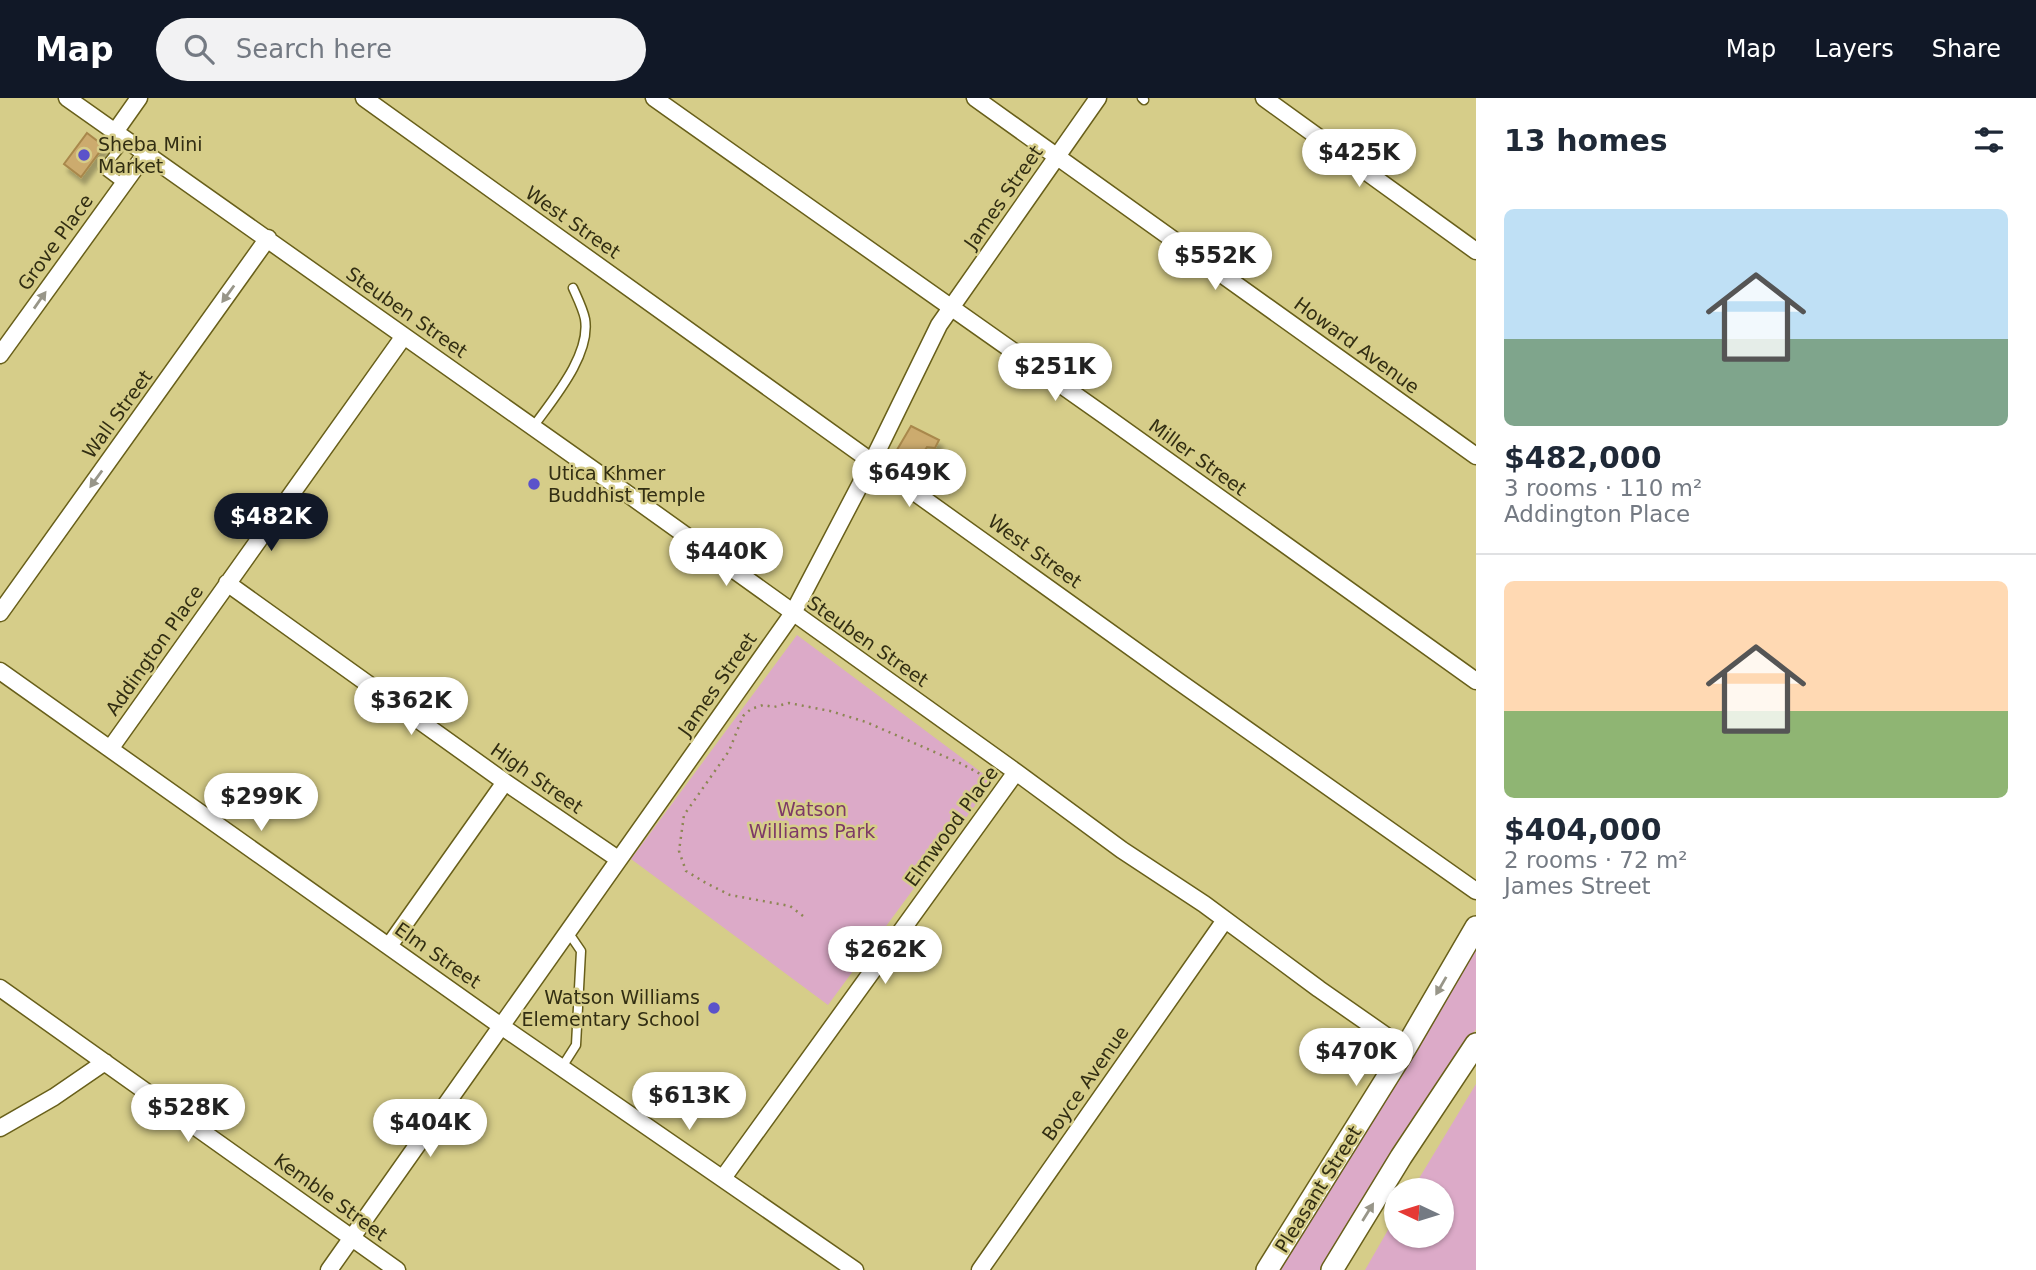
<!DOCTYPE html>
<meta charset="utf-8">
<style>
:root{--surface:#fff;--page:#f2f2f3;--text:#1f2937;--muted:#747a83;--line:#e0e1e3;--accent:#111827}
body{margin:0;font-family:"DejaVu Sans",sans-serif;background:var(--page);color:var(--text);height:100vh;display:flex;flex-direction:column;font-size:26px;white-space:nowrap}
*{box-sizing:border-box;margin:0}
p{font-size:23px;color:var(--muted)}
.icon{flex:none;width:38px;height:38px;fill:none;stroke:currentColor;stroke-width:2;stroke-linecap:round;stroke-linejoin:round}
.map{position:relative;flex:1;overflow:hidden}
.panel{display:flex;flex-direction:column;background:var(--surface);width:560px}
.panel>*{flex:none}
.needle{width:46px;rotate:274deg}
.tools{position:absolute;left:1384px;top:1080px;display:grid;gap:14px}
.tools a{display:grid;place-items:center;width:70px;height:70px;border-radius:50%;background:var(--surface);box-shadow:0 2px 5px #0004;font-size:35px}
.price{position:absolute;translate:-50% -60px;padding:0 16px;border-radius:24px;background:#fff;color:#222;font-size:23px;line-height:46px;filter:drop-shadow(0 2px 4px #0008)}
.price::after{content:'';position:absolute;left:50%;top:42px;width:21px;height:16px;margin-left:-10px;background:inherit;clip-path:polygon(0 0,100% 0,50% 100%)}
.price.on{background:var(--accent);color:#fff}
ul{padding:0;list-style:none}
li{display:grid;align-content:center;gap:14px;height:371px;padding:0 28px}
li+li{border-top:2px solid var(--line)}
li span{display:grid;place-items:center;height:217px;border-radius:10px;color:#555}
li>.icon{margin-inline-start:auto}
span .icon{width:126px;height:126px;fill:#fffc;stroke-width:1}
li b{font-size:30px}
h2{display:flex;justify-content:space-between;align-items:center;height:84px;padding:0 28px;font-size:30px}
header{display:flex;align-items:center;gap:42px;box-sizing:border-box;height:98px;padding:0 35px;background:var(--accent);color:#fff}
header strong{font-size:33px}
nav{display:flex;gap:38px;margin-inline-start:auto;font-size:24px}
.search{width:490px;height:63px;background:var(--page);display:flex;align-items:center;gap:18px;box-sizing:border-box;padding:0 24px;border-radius:38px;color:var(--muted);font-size:26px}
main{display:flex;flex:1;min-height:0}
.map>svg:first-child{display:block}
</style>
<header>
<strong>Map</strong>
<div class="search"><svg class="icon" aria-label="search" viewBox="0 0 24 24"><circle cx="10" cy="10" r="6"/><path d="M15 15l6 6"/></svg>Search here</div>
<nav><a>Map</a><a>Layers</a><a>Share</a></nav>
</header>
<main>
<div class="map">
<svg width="1476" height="1172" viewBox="0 0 1476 1172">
<defs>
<filter id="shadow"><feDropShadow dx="4" dy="7" stdDeviation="2" flood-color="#0004"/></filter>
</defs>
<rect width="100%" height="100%" fill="#d6cd89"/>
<path fill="#dcaac8" d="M797,537l196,146 -165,224 -197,-146z
M1476,842v89l-104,158 -52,83h-46z
M1476,986v186h-111l31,-54v20h46v-46h-30z"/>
<path fill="#ccab6e" stroke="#a9884c" stroke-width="2" filter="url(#shadow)" d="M87,35l17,13 -23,31 -17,-13z
M911,328l28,14 -4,8 -8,-1 -2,3 6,4 -3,5 -6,-4 -1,3 6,4 -6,9 -27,-16z"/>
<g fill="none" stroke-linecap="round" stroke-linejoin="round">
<g stroke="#685f1a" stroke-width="11">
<path id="lane" d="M1142,0l2,2
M123,86l-20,-15 23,-29
M533,329c20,-28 58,-72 52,-108 -2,-10 -8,-22 -12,-31
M562,969l14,-22 5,-94 -13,-19"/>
</g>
<g stroke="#685f1a" stroke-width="19">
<path id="street" d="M67,0l565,399 384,275 106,78 82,54 115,85 86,60
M364,0l814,583 298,210
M654,0l454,320 368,263
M975,0l501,358
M1264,0l212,153
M115,34l24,-34
M0,257l146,-202
M227,485l278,199 113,77
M0,515l268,-375
M0,573l501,355 354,244
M110,651l294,-413
M389,848l116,-164
M0,890l397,282
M0,1030l54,-31 51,-35
M723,1080l293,-406
M329,1172l464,-657 80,-153 66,-135 159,-227
M980,1172l245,-350"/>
</g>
<g stroke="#685f1a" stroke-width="24">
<path id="secondary" d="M1267,1172l138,-221 71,-122
M1332,1172l69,-113 75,-113"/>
</g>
<path stroke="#8d8654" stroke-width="2.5" stroke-dasharray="2 5" stroke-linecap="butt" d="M803,818l-13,-10 -60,-11 -24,-12 -20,-12 -7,-20 5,-36 45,-64 14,-35 8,-7 12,-4 11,2 15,-4 41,8 36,11 96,42 31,17"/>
<use href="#lane" stroke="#fff" stroke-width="8"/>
<use href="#street" stroke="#fff" stroke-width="16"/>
<use href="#secondary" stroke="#fff" stroke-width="21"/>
</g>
<defs><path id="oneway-solid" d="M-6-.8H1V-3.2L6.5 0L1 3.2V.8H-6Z" transform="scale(1.75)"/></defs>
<g fill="#989689">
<use href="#oneway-solid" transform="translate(228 196) rotate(126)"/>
<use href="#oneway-solid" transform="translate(40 202) rotate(-55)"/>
<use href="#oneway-solid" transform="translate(96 381) rotate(126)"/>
<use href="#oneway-solid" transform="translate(1441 888) rotate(120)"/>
<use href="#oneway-solid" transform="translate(1368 1114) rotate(-58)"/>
</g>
<g fill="#5b52ca" stroke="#d6cd89" stroke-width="2.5">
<circle cx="84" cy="57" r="7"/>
<circle cx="534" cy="386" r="7"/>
<circle cx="714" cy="910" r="7"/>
</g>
<g text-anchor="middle" stroke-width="5" stroke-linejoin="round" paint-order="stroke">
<g font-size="19" fill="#322e13" stroke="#d6cd89" text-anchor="start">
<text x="98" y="53">Sheba Mini<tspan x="98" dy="22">Market</tspan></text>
<text x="548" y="382">Utica Khmer<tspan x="548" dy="22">Buddhist Temple</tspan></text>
<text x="700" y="906" text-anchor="end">Watson Williams<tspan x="700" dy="22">Elementary School</tspan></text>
</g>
<g font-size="19" fill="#322e13" stroke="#d6cd89">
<text transform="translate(1003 99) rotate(-55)" y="7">James Street</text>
<text transform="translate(573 124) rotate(35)" y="7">West Street</text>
<text transform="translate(55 144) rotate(-54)" y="7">Grove Place</text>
<text transform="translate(407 214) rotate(35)" y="7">Steuben Street</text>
<text transform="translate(1357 247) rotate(36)" y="7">Howard Avenue</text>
<text transform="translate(117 316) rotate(-54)" y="7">Wall Street</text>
<text transform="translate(1198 359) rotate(36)" y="7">Miller Street</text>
<text transform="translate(1035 453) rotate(36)" y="7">West Street</text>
<text transform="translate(868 543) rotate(35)" y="7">Steuben Street</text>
<text transform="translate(154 552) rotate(-55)" y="7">Addington Place</text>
<text transform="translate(717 586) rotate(-55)" y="7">James Street</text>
<text transform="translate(537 680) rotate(35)" y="7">High Street</text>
<text transform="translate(951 728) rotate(-54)" y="7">Elmwood Place</text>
<text transform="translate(438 857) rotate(35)" y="7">Elm Street</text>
<text transform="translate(1085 985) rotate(-55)" y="7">Boyce Avenue</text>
<text transform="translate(1318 1091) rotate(-58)" y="7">Pleasant Street</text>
<text transform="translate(331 1099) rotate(36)" y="7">Kemble Street</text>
</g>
<g font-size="19" fill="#7d3967" stroke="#d6cd89">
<text x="812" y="718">Watson<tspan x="812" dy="22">Williams Park</tspan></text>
</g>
</g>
</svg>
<div class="tools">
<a><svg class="needle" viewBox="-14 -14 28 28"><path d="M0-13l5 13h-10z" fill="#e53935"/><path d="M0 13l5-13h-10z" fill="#747a83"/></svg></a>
</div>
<b class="price" style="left:1359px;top:91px">$425K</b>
<b class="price" style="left:1215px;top:194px">$552K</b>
<b class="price" style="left:1055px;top:305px">$251K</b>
<b class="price" style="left:909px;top:411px">$649K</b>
<b class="price on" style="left:271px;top:455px">$482K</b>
<b class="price" style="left:726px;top:490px">$440K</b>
<b class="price" style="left:411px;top:639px">$362K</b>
<b class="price" style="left:261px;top:735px">$299K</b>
<b class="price" style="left:885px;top:888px">$262K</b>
<b class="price" style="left:1356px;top:990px">$470K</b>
<b class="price" style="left:689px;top:1034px">$613K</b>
<b class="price" style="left:188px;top:1046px">$528K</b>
<b class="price" style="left:430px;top:1061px">$404K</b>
</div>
<section class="panel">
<h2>13 homes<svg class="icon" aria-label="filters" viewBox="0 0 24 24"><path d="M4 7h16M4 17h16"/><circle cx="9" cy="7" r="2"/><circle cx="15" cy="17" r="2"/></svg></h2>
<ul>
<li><span style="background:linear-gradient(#bfe0f5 60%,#7fa58c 0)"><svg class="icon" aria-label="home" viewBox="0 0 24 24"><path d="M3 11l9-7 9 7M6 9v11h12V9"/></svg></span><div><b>$482,000</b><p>3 rooms · 110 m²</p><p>Addington Place</p></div></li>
<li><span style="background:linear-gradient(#ffd9b3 60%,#8fb573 0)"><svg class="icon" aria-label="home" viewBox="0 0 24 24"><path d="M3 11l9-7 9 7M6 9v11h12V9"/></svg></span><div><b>$404,000</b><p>2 rooms · 72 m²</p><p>James Street</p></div></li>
</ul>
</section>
</main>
